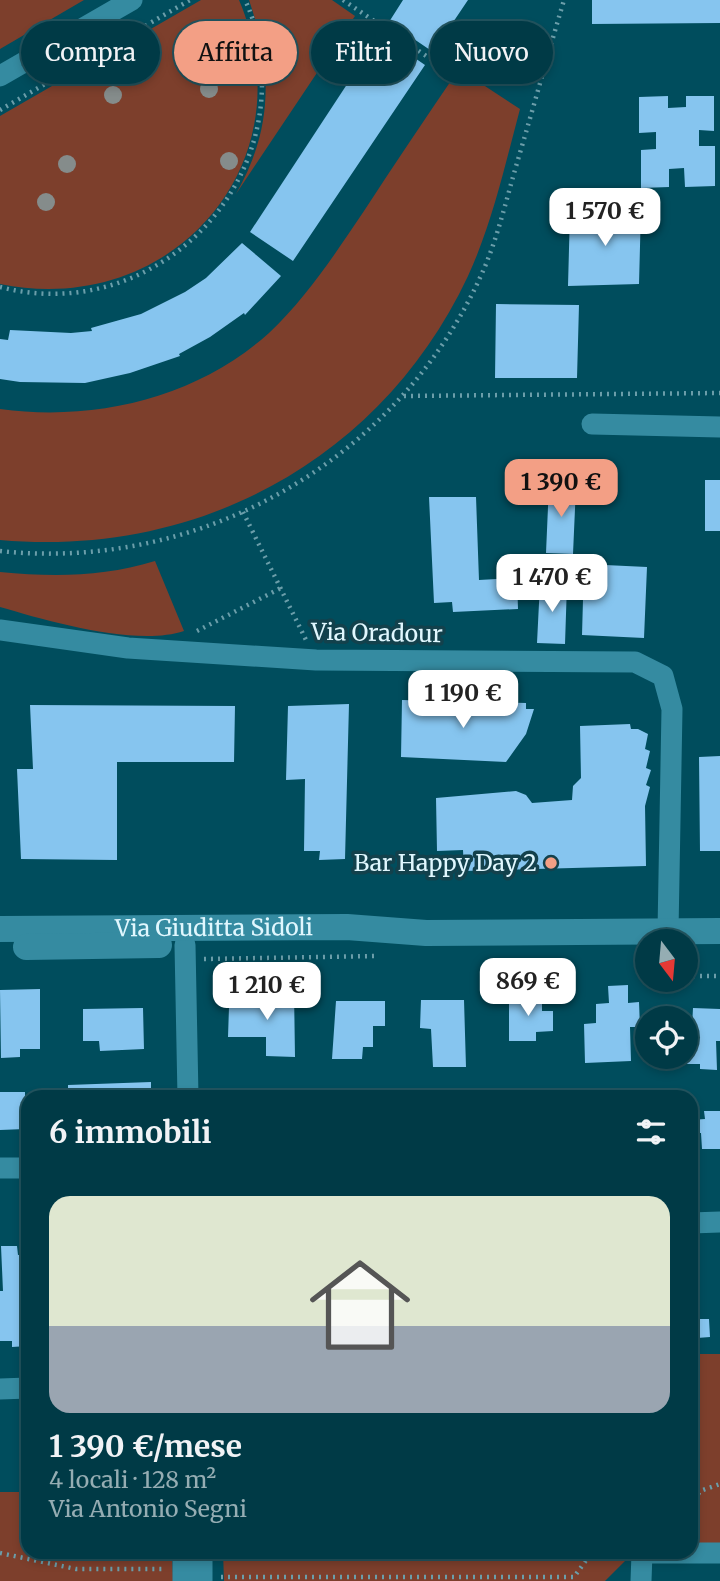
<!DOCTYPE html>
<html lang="it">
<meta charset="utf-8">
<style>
:root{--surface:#003a46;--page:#0a414d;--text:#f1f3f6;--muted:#95adb3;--line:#22545f;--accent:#f39f85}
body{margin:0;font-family:Merriweather,serif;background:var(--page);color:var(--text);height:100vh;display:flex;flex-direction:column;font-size:26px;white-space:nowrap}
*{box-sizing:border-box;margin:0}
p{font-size:23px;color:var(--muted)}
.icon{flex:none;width:38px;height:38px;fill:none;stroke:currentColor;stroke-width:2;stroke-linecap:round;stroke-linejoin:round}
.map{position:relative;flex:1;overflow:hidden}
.side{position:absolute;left:21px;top:1090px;width:677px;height:469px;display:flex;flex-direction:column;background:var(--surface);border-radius:21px;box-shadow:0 4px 10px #0003,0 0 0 2px var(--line)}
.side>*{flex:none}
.banner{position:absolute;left:21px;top:21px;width:679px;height:63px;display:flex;gap:14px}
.needle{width:46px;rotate:164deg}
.tools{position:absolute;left:635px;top:929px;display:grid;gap:14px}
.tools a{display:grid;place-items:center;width:63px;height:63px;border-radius:50%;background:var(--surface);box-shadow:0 4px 10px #0003,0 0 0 2px var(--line);font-size:35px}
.price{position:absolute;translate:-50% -60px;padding:0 16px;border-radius:14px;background:#fff;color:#222;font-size:23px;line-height:46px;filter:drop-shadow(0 2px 4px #0008)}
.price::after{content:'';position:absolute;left:50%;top:42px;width:21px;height:16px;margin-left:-10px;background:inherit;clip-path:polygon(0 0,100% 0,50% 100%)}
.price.on{background:var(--accent);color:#111}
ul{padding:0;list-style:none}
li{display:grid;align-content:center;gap:14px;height:371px;padding:0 28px}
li+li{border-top:2px solid var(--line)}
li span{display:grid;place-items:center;height:217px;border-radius:21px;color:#555}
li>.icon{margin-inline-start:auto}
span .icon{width:126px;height:126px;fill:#fffc;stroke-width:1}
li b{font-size:30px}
h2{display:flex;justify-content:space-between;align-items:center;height:84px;padding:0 28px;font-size:30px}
.tag{padding:0 24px;border-radius:32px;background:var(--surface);box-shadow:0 4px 10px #0003,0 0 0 2px var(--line);font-size:24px;line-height:63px}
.tag.on{background:var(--accent);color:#111}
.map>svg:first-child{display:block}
</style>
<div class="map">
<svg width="720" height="1581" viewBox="0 0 720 1581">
<rect width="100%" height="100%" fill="#004d5d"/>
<path fill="#7d3f2c" d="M0,0h84l-84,49z
M201,0h38c70,164 -68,319 -239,284v-168z
M249,0h83l23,16 -119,178c37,-65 37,-124 13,-194z
M459,69l61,40c-15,56 -28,115 -52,167 -86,183 -269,282 -468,264v-131c95,13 197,-11 269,-76 38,-36 66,-79 95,-122 31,-48 63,-95 95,-142z
M155,561l29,70c-48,16 -136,-10 -184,-24v-35c53,5 103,5 155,-11z
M691,1354h29v194l-29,1z
M0,1492h28v60h144l1,29h-173z
M223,1552h411l-29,29h-381z"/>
<path fill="#86c5ef" d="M403,0h65l-35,52 -44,-30z
M592,0h128v23l-128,1z
M380,34l45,31 -132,196 -43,-29z
M668,96v12l18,-1v-11h28v35l-15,-1v16h16v40l-30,1 -1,-19 -15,1v18l-28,1v-38l15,-1v-17l-17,1v-36z
M641,209l-2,75 -71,2 2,-74z
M242,243l39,33 -36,39 -1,-2 -34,24 -31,17 1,2 -50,17 -45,10 -65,-1 -20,-3v-40l8,1 2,-10 61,3 21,-2 -1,-3 50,-14 44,-22 21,-14z
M496,304l83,1 -2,73h-82z
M705,480h15v51h-15z
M549,484l27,2 -3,68 -27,-1z
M429,497h47l3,83 38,-2 1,31 -65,3 -1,-10 -18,1z
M584,564l63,3 -3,71 -62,-3z
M540,583l27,1 -2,60 -28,-1z
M402,700l124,3v6h8l-8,25 -20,28 -105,-5z
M349,704l-4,155 -26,1 1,-9h-16l1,-72 -19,1 2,-74z
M30,705l205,1 -1,56h-117v98l-96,-1 -4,-90h16z
M630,724l1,5h7l10,5 -3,15 5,2 -4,17 5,2 -5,15 4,2 -5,19 1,60 -182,5 -1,-21 -26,1 -1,-53 80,-7 10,4 6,8 40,-3 1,-14 8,-8 -1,-52z
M720,756v95h-20l-1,-94z
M628,985v18l11,-1 1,25h-10l1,34 -46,2 -1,-39 12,-1v-19l13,-1 -1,-17z
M40,989v60h-20v8l-19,1 -1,-68z
M294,990l1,67 -29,-1v-19h-38l1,-30h16v-8h26l1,-8z
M509,995h33v16h11v20l-17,1v9h-27z
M421,1000h43l2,67h-33l-2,-38 -11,-1z
M336,1001h49v25h-12v21h-10l-1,12h-30z
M143,1008l1,41 -44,2 -1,-10h-16v-32z
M693,1008l27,1v32h-4l1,29 -17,-1v-5h-17v-7h3v-31l6,1z
M151,1082v15h-83v-12z
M443,1089v8h-85v-6z
M0,1092h25v37l-25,1z
M704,1111h16v38h-18l-1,-16h-10v-13l14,-1z
M1,1246h16l1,9 10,-1v92l-16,1v-6h-12v-50h3z
M696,1319h13l1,18 -13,1z"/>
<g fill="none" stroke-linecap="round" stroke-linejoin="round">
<path stroke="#6b9eaa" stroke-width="4.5" stroke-dasharray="2 5" stroke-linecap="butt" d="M343,0l107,72
M0,110l190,-110
M0,287c133,35 262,-69 262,-204 0,-28 -5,-58 -17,-83
M404,396l316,-3
M243,512l63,128
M0,551c205,22 406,-96 486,-287 13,-32 21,-67 31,-101 16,-54 31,-109 47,-163
M197,631l84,-43
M204,959l173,-3
M686,976h34
M691,1506l9,-15 20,-7
M0,1553l76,16h88
M221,1577h353l18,-25"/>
<path stroke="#358ba1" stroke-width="21" d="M0,76l132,-76
M592,424l128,3
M0,630l128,18 188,12 319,2 28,14 9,33 -4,222
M185,945l3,152
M0,1168h28
M691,1223l29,-1
M0,1389l28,-1
M183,1552v29
M202,1552v29
M641,1581l1,-28h78"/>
<g stroke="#358ba1" stroke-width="26">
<path id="s1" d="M0,929l347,-2 79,6 294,-2"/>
<path d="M26,947l133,-2"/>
</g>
</g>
<g fill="#858c8b">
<circle cx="209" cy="89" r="9"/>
<circle cx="113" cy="95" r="9"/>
<circle cx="229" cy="161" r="9"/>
<circle cx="67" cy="164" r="9"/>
<circle cx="46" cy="202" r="9"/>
</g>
<circle fill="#f39f85" stroke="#13414c" stroke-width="2.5" cx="551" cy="863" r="7"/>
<g text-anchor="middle" stroke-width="7" stroke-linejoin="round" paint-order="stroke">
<g font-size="23" fill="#e0f7fe" stroke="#13414c">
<text transform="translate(377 633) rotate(1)" y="8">Via Oradour</text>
<text dy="8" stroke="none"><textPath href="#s1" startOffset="214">Via Giuditta Sidoli</textPath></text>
</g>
<g font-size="23" fill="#e0f7fe" stroke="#13414c" text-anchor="end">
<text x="537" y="871">Bar Happy Day 2</text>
</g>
</g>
</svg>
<div class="tools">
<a><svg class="needle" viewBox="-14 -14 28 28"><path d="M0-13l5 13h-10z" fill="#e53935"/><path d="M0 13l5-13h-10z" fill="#95adb3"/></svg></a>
<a><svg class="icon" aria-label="locate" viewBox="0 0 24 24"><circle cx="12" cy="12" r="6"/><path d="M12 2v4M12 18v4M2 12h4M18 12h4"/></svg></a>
</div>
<b class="price" style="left:605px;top:248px">1 570 €</b>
<b class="price on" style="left:561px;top:519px">1 390 €</b>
<b class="price" style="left:552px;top:614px">1 470 €</b>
<b class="price" style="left:463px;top:730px">1 190 €</b>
<b class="price" style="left:528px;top:1018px">869 €</b>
<b class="price" style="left:267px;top:1022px">1 210 €</b>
<div class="banner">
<a class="tag">Compra</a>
<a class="tag on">Affitta</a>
<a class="tag">Filtri</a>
<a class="tag">Nuovo</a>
</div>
<section class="side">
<h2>6 immobili<svg class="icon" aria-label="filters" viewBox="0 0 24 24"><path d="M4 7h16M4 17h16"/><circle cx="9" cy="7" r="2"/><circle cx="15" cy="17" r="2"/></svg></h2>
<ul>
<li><span style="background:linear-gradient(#dfe7d0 60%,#9aa5b1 0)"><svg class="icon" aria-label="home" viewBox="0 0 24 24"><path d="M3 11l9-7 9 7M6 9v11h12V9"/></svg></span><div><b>1 390 €/mese</b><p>4 locali · 128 m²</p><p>Via Antonio Segni</p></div></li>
</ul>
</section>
</div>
